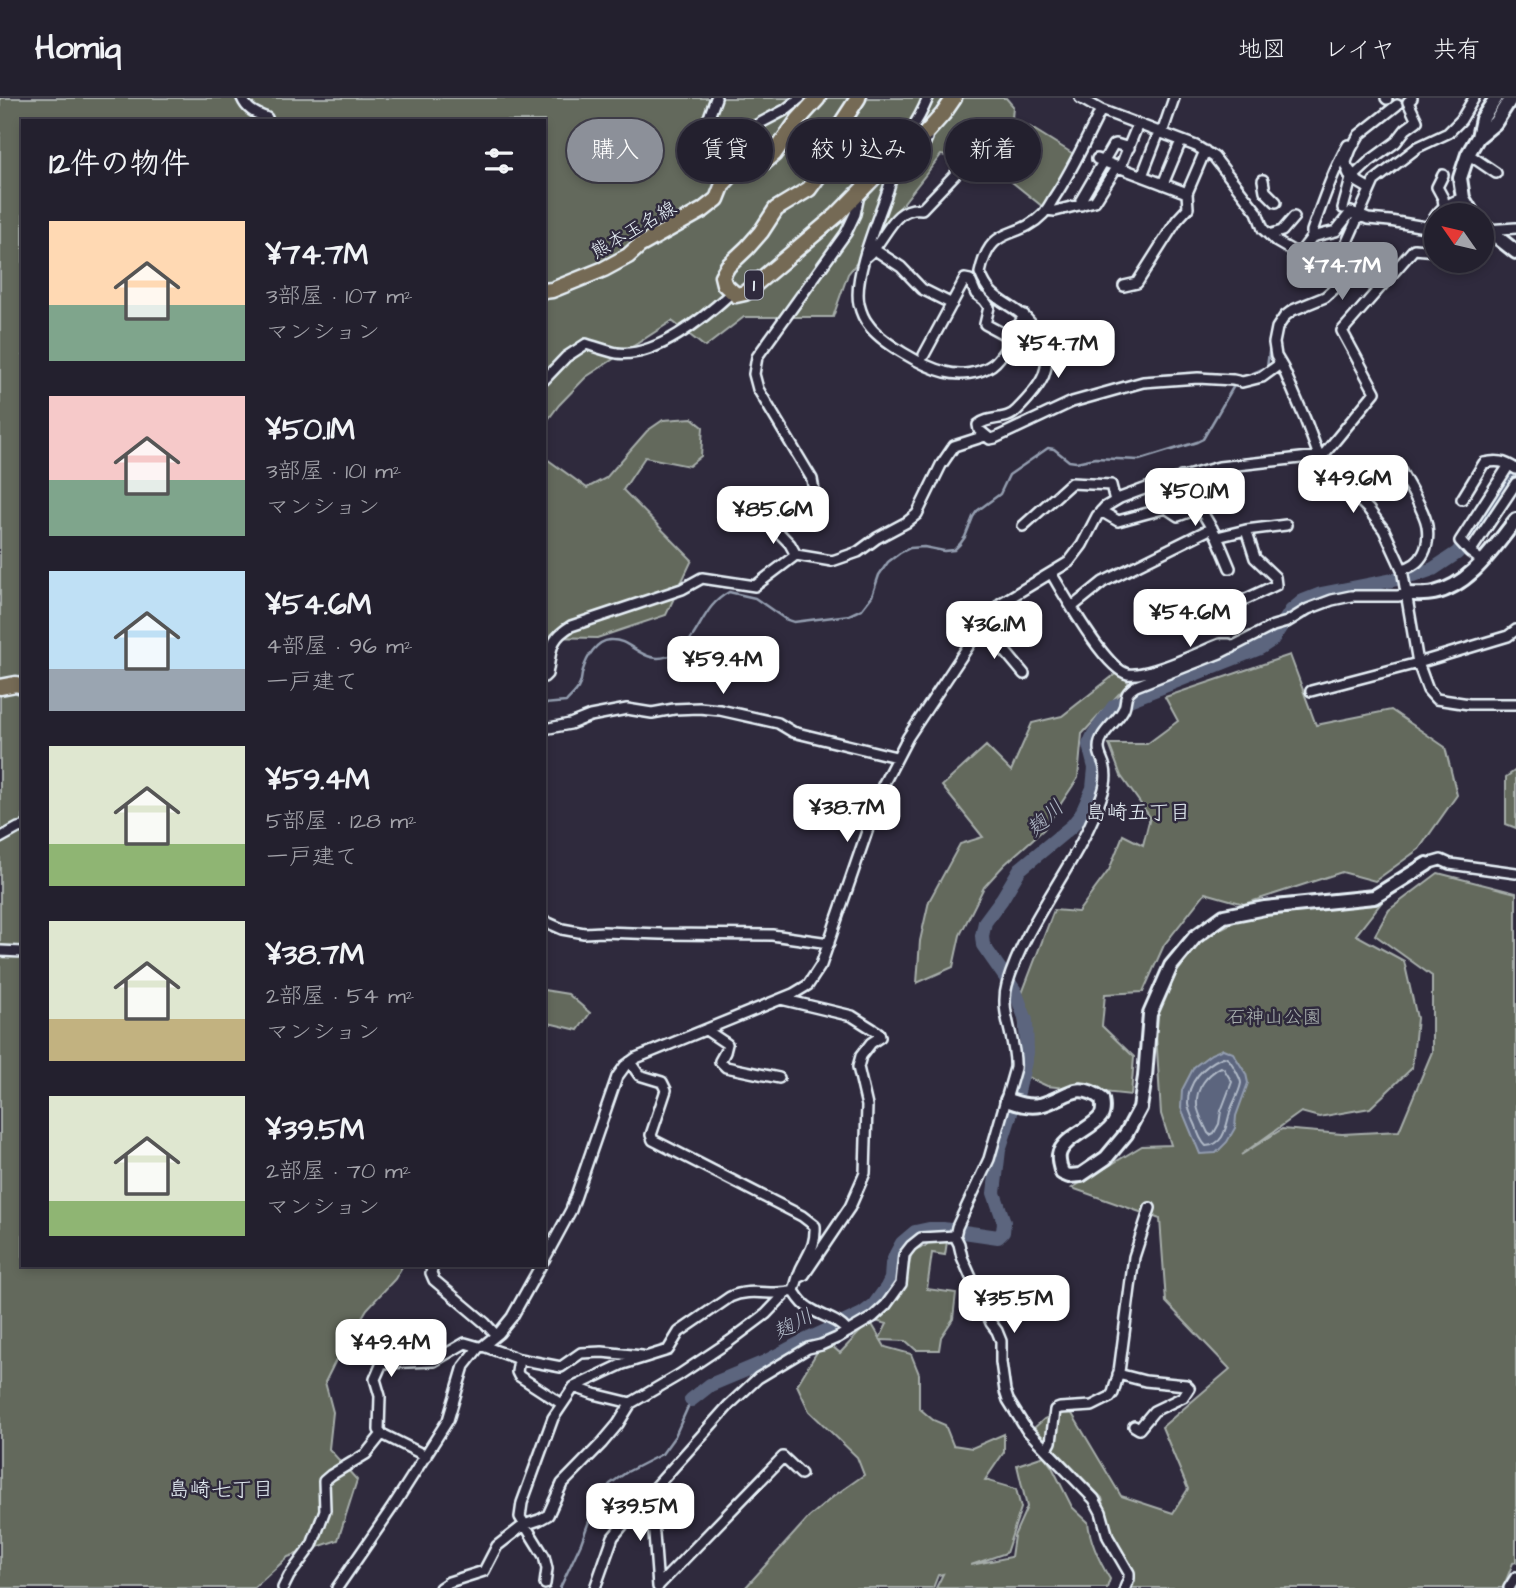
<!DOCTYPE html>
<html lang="ja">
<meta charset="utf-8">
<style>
:root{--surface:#23202e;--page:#2f2d3a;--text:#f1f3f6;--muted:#a3a3aa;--line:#403e4a;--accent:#8c9099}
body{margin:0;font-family:"Architects Daughter","Klee One",sans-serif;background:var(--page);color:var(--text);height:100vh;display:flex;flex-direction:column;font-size:26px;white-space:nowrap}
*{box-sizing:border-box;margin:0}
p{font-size:23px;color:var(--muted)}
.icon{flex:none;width:38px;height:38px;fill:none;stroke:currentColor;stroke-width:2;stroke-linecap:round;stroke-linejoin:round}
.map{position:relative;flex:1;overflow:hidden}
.sheet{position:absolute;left:21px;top:21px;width:525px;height:1148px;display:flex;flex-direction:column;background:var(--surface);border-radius:0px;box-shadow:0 4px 10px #0003,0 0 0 2px var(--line)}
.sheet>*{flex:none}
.hud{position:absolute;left:567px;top:21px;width:665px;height:63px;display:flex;gap:14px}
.needle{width:46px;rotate:304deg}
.buttons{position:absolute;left:1424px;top:105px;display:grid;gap:14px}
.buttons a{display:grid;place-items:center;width:70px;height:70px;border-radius:50%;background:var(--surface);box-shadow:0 4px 10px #0003,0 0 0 2px var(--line);font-size:35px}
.price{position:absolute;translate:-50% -60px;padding:0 16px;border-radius:14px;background:#fff;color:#222;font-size:23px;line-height:46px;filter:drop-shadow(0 2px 4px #0008)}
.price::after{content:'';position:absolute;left:50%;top:42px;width:21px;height:16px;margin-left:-10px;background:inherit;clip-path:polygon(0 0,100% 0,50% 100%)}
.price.active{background:var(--accent);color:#fff}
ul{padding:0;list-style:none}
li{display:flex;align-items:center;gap:21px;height:175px;padding:0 28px}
li span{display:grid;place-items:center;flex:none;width:196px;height:140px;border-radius:0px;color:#555}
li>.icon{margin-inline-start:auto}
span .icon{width:84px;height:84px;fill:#fffc;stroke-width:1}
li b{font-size:30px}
h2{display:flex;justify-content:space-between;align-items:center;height:84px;padding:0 28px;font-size:30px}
.pill{padding:0 24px;border-radius:32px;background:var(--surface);box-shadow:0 4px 10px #0003,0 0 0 2px var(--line);font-size:24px;line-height:63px}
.pill.active{background:var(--accent);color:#fff}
header{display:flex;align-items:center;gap:42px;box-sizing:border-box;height:98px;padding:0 35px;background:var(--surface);border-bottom:2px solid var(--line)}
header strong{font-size:33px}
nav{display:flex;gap:38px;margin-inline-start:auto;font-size:24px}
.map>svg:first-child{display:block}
</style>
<header>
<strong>Homiq</strong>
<nav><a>地図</a><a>レイヤ</a><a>共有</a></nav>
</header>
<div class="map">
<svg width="1516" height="1490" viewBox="0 0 1516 1490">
<rect width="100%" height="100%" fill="#2f2a3d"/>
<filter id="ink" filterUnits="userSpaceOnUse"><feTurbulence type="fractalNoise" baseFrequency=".0143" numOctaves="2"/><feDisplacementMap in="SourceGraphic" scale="14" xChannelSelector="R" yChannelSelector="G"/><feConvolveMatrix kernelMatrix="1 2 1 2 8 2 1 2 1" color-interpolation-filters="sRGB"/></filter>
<g filter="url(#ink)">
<path fill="#63695c" stroke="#a6adaa" stroke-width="2" d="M0,0h1006l7,8 -2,26 -17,33 -53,-10 -93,119 -15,43h-89l-39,30 -33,-26 -86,56 -27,28 -15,20v-304h-521v1144h380l-8,14 -28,30 -32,53 -10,20 8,30 -4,37 28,31 -19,60 -50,17 -34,31h-254z
M1030,29l45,28 -32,52 -41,-33z
M692,320l11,9 -2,29 -12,10 -44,-9 -22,33 69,70 -26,55 -69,23 -53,-1v-180l43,31 19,-10 41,-47 16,-11z
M1290,557l26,70 75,-15 54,37 12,48 -38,54 -44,32 -33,-9 -98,32 -39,-11 -41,52 -21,47 -38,2 -3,32 32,31 -3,38 -84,-9 -22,-10 -7,-72 36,-94 24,2 31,-42 14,-35 20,10 7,-28 -29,-41 -12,-32h38l31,-23 -13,-24z
M1118,574l11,11 -47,51 -4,44 -34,51 -40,36 -20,22 -24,48 -7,32 -36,16 3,-42 9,-40 31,-57 23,-7 -41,-51 44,-40 25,25 21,-48 30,-7z
M1516,672v58l-10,-4v-47z
M1438,775l78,20v669l-3,1 -10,25h-371l3,-7 -3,-10 -20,-36 -10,-37 -68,-70 10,-9 24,-12 53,89 52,17 15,-24 -26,-62 68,-58 -64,-67 -6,-83 -88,-31 70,-42 29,-1 -10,-31 -6,-97 21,-43 24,-35 44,-22 137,-14 -25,32 48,26 13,57 -5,50 -42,40 -51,9 -18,-5 -60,43 41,-26 60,5 57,-3 33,-79v-76l-57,-41 14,-25z
M544,892l24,4 22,19 -12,17 -34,-8z
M928,1143l19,1 -2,13 -13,-2 -5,36 29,4 -3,26 -12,18 -2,13h-23l-10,-9 -25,-1 4,7 26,7 8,20v34l14,12 12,5 8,20 19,3 32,-14v18l-19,28 31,9 5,19 -15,45 -35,12 40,-8 3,-21 13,-29 -10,-42 27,-9 8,11 20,40 16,15c2,21 11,39 22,57l-3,9h-171l7,-14 -5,1 -5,13h-188l64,-71 25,-21 30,-21 -7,-18 -48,-46 -12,-26 20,-33 15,-6 8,7 30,-32 10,17 7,-14 -12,-3 22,-24 10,-20 5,-27 14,-4z"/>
<path fill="#5b657e" stroke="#939daf" stroke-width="2" d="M1223,951l10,4 13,21 2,9 -12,33 -1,12 -8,14 -11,11 -16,1 -19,-46 1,-18 12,-23 17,-13z"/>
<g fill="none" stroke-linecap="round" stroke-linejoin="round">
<path stroke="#b0b9c7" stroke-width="2" d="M1223,959c2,0 4,1 5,2 3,2 13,20 13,24 -1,8 -7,18 -10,26 -5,15 -5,36 -25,37 -5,-5 -8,-12 -10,-20 -3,-7 -7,-14 -8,-22 -1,-22 16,-39 35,-47z
M1221,969l3,2 8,13 -11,29 -2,13 -5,9 -4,2 -2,-2c-4,-9 -10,-19 -11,-28 -2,-17 11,-31 24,-38z"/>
<path stroke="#939daf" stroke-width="2.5" d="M1376,76l37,-29 15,-7
M1336,167c2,-17 9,-34 17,-49
M1310,201l19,-11 5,-9
M1240,281l27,-12 5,-36
M544,606l22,-2c4,-5 11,-10 13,-16 3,-5 2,-11 4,-16 4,-13 13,-29 27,-30 23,-2 34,30 66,13 17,-9 24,-33 36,-47 5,-6 10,-10 17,-14l26,6 30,21 9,3 55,-7 13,-6 10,-13 7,-21 9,-13 12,-9 10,-5 14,-1 20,4 10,-1 6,-6 5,-7 8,-20 4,-6 23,-17 9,-19 39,-27 6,1 15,12 7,1 19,-4 44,2 58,-18 6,-3 32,-55
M560,1490l21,-45 14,-38 15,-21 17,-12 35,-18 13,-18 16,-36"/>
<path stroke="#5b657e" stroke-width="14" d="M1018,994l9,-39 -1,-33 -11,-29 -32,-46 -1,-9 3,-14 17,-23 18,-30 52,-43 9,-11 12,-27 2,-20 -6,-23 5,-11 20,-28 146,-58 12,-8 19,-29 12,-10 18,-7 92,-18 20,-7 24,-16 16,-20 43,-65
M691,1302l19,-15 55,-23 39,-21 58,-27 12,-9 13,-18 4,-8 1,-15 4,-10 6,-11 13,-11 14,-3h14l55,8 5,-5 1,-10 -10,-29 5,-43 12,-37"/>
<g stroke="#e8f1f8" stroke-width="14">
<path id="street" d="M242,0c5,12 13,15 25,20
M716,0l-19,52 -1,5 2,1 87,-46 15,-12
M1080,0l21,12 95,36 18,11 43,55 6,17 14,13 19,11 6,-3 10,-13 24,-6 15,-19 17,7 22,2 47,8
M1386,0l1,1
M1474,0l-13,22 -13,13 -30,14 -44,34 -31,70 -6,30 -3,8 -9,8 -32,13 -8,6 -8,12 -3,15 2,13 7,12 22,51 14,37 7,11 43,43 15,20 18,39 16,94 10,27 8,9 33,5h47
M1101,12c-15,29 -28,59 -46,86 -4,6 -7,13 -12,18 -27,28 -52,8 -63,59 10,26 22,26 41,41 7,5 13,13 17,21 20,31 2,52 -21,75 -11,12 -27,5 -39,15l1,5 11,9 5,-1 77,-36 71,-20 55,-4 35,2 9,2 20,-5 18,-13
M926,35l1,5 -3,7 -25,24 -8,11 -3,10c-10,29 -35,85 -29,114 2,8 4,14 9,20 12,18 56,43 77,48 15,4 34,2 47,-7 13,-10 24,-35 32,-50
M1162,35l12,-35
M1468,56l28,19
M895,58c0,-12 8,-16 15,-25 8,-11 13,-21 18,-33
M1097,61l90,34
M1443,77l-6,12 6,11 1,7
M1142,78l17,-44
M1354,78l16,-15 26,-19 10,-13 11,-8 -9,-19 4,-4
M1263,82l2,11 11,11
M1163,86l18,-43
M1370,91l-12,-7 -11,-15 -1,-5 5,-13 8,-14 38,-30
M1081,107v-5l32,-55 3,-1 13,4
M1343,110l8,-29 -3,-7
M1046,112l9,1 40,-10 19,-30 8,-8 16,-39
M1428,130c11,-19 15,-23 35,-30
M1486,132l30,-2
M1269,137l13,-4 12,-14
M1312,139v-6c11,-30 20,-58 36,-86
M875,152l26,17 21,22 30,15
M867,158c19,-15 25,-51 55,-47l42,-44
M1124,188l13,-3 40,-63 11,-12 -1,-15 18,-42
M924,257l41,-76 5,1 6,14 8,6 5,7 -4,17 26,14
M544,282l22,-23 20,-13c10,3 21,7 31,9 38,5 87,-35 113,-59l6,1
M1400,372c8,15 25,41 27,56 3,20 -4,39 -25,43
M1181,379l36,60 13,31
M1462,401l22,-36c13,-3 20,-2 32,6
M1101,413l17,10 48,-13 12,8 22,-8
M764,419c18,-4 40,-5 51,-21l-3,-17 -54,-90 -4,-15 3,-17 89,-124 9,-19 4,-19
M756,421l8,-2 26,27 6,11 36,6 26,-9 19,-14 30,-16 10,-8 24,-49 13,-19 31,-10
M1023,428l48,-43 40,2 4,16
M1217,439l29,-7 40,-5
M1470,454l-10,-11 49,-76
M1482,463l-12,-9 46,-69
M1051,475c13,21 54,96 77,101 21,3 72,-22 92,-30h9l3,4
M1246,501l30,-14 -1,-8 -20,-19 -9,-28
M1072,509l31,-25 109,-54
M979,530l10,4 35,42
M544,579l3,-3c5,-24 1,-34 24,-48l111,-37 20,-11 53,8 41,-31
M1311,593l107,-28 90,-27 8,-6
M544,631l26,-5 20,-8 37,-7 25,4 22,-4 25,-1 21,2 58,13 15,9 103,25
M0,740l18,-10 5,-1
M1427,766l14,-4 9,4 66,9
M544,823l18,8 22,4 19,-1 58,2 111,1 57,8
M0,853l23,1
M781,901l71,17 27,17 1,4 -9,6 -10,13 -3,11 9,39 -2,67 -15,34 -46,68 -6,3
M706,932l21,14 -2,8 -5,9 6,6 53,11
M630,964l9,13 23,7 4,8 -15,45 2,5 149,76 13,10c1,20 -6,26 -14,43 -3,7 -5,15 -7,22
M544,1162l27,-50 46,-133 8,-11 11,-8 157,-64 15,-9 13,-20 62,-180 25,-48 77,-116 16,-18 68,-41 13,-17 15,-29 8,-9 15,-9 35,-13 64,-18 100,-11 6,-3 50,-61 -33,-61 72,-82 23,2
M433,1167l-2,8 3,7 51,43 11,12
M794,1193c4,6 8,13 15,17 14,9 29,11 39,24
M483,1248l36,13 42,8 20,-14 21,-1 40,4
M519,1261l-2,13 2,4 43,28
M1118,1276l27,7 41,4 3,3 -6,9 -29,14 -15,18 -5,-3
M574,1289l20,7 37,9
M1047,1351l4,-7 4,-32 5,-2 32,-2 18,-9 3,-4 6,-21 15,-115 16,-49
M426,1358l-44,-22 -3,-4 1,-34 -5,-17 7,-16 52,-2 31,-18 14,4
M648,1397l6,39 4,53
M545,1486l2,-15 -3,-13 -24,-39 2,-14 31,-85 21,-31 49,-23 45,-14 11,-18 51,-35c21,-10 43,0 64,-6
M658,1488l125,-129 18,17
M283,1490l6,-12 23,-31 13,-35 -1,-29 7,-6 35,-21 16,-20
M337,1490l55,-80 56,-88 16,-54 15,-19 4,-1 16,-13 13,-16 29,-52
M440,1490l9,-6 35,-11 13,-25 27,-21 15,-5 9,-5 14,-31 40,-41 16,-19 13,-21 48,-28 51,-34 36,-27 20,-21
M595,1490l18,-51 24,-29 92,-103 29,-27 50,-30 13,-3 16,-7 36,-21 13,-12 15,-21 3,-29 7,-9 10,-8 34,-2
M1125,1490l4,-10v-5l-21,-36 -7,-25 -7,-13 -68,-70 -18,-29 -3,-9 -4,-29v-21l-4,-10 -6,-8 -29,-66 -3,-13 -4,-8 2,-9 32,-68 26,-91c2,-28 -16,-55 -8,-83 20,-68 73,-123 95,-190 3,-8 5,-18 3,-27 -1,-7 -6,-12 -6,-20 0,-16 19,-26 25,-40 2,-5 1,-11 4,-15 1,-2 6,-6 8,-7l84,-33 53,-27 14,-4 21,-13 24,-9 19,-4h47l9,-2
M1509,1490l7,-11"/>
</g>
<g stroke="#e8f1f8" stroke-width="18">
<path id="secondary" d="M1478,39l17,-14 16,-25
M1473,117l-10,-17 -3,-20 8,-24 10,-17 4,-18 14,-21
M1482,127l34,27
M1407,496c9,0 18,1 27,-1 37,-8 60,-46 82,-73
M1007,1002c11,4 21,7 33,5 26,-6 36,-26 62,-6 1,5 2,12 -1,17 -9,13 -39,22 -42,39 -1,6 1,12 3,18l7,3 12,-1 25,-17 20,-24 14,-26 5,-31 5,-63 21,-48 24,-29 29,-21 41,-8 109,-11 53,-33"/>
</g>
<g stroke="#e8f1f8" stroke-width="19">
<path id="primary" d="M858,0l-15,23 -18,41 -8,16 -8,11 -33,20 -15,23 -14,16 -19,18 -6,10 2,8 12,11 9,-2 92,-78 58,-59 31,-23 17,-19 11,-16
M544,193l8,-1 52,-21 24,-13 11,-10 64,-36 14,-11 6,-15 11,-12 12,-6 20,-5 8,-7 24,-34 20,-22
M0,589l16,-3 7,2"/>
</g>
<use href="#street" stroke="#2f2a3d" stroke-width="9"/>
<use href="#secondary" stroke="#2f2a3d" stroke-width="12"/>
<use href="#primary" stroke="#756a55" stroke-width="14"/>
</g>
</g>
<g text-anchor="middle" stroke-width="5" stroke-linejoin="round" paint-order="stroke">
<rect fill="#2f2a3d" stroke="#b0b5c0" stroke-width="2" x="745" y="172.5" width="18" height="29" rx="5"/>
<g font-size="18" font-weight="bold" fill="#e8f1f8">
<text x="754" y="193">1</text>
</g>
<g font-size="19" fill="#e8f1f8" stroke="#2f2a3d">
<text transform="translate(633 131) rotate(-30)" y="7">熊本玉名線</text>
</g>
<g font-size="19" fill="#acb4b2" stroke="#2f2a3d">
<text x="1274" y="925">石神山公園</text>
</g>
<g font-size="21" fill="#e8f1f8" stroke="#2f2a3d">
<text x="1138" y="721">島崎五丁目</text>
<text x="221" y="1398">島崎七丁目</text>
</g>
<g font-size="21" font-style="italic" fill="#b0b9c7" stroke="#2f2a3d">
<text transform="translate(1045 720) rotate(-43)" y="7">麹川</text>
<text transform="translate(793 1226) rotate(-28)" y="7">麹川</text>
</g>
</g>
</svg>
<div class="buttons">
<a><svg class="needle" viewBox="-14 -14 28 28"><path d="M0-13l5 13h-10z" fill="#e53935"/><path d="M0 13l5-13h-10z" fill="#a3a3aa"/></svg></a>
</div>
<b class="price active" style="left:1342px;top:204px">¥74.7M</b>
<b class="price" style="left:1058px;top:282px">¥54.7M</b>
<b class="price" style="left:1353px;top:417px">¥49.6M</b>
<b class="price" style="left:1195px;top:430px">¥50.1M</b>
<b class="price" style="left:773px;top:448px">¥85.6M</b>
<b class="price" style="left:1190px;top:551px">¥54.6M</b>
<b class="price" style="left:994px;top:563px">¥36.1M</b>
<b class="price" style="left:723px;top:598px">¥59.4M</b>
<b class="price" style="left:847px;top:746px">¥38.7M</b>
<b class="price" style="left:1014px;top:1237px">¥35.5M</b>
<b class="price" style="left:391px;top:1281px">¥49.4M</b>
<b class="price" style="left:640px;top:1445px">¥39.5M</b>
<div class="hud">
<a class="pill active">購入</a>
<a class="pill">賃貸</a>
<a class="pill">絞り込み</a>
<a class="pill">新着</a>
</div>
<section class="sheet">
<h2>12件の物件<svg class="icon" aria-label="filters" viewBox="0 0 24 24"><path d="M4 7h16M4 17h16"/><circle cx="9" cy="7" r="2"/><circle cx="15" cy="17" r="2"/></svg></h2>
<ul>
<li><span style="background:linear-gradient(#ffd9b3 60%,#7fa58c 0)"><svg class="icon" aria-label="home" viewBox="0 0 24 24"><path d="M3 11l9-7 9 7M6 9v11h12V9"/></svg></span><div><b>¥74.7M</b><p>3部屋 · 107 m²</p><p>マンション</p></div></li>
<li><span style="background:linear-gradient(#f6c9c9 60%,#7fa58c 0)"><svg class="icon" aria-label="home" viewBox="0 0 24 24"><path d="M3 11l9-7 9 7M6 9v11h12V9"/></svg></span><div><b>¥50.1M</b><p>3部屋 · 101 m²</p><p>マンション</p></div></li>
<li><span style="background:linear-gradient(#bfe0f5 70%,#9aa5b1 0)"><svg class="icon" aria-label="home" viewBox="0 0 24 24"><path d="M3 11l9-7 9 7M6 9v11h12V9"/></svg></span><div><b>¥54.6M</b><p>4部屋 · 96 m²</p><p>一戸建て</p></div></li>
<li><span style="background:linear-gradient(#dfe7d0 70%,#8fb573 0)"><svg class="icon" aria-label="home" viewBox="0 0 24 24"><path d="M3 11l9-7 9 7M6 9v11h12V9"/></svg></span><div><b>¥59.4M</b><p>5部屋 · 128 m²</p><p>一戸建て</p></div></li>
<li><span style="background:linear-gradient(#dfe7d0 70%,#c2b280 0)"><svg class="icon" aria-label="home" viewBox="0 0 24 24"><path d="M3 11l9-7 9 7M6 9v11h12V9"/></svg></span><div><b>¥38.7M</b><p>2部屋 · 54 m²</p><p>マンション</p></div></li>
<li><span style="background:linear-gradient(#dfe7d0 75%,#8fb573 0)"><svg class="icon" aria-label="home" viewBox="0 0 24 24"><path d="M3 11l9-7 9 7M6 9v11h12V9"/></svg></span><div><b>¥39.5M</b><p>2部屋 · 70 m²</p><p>マンション</p></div></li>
</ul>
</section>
</div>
